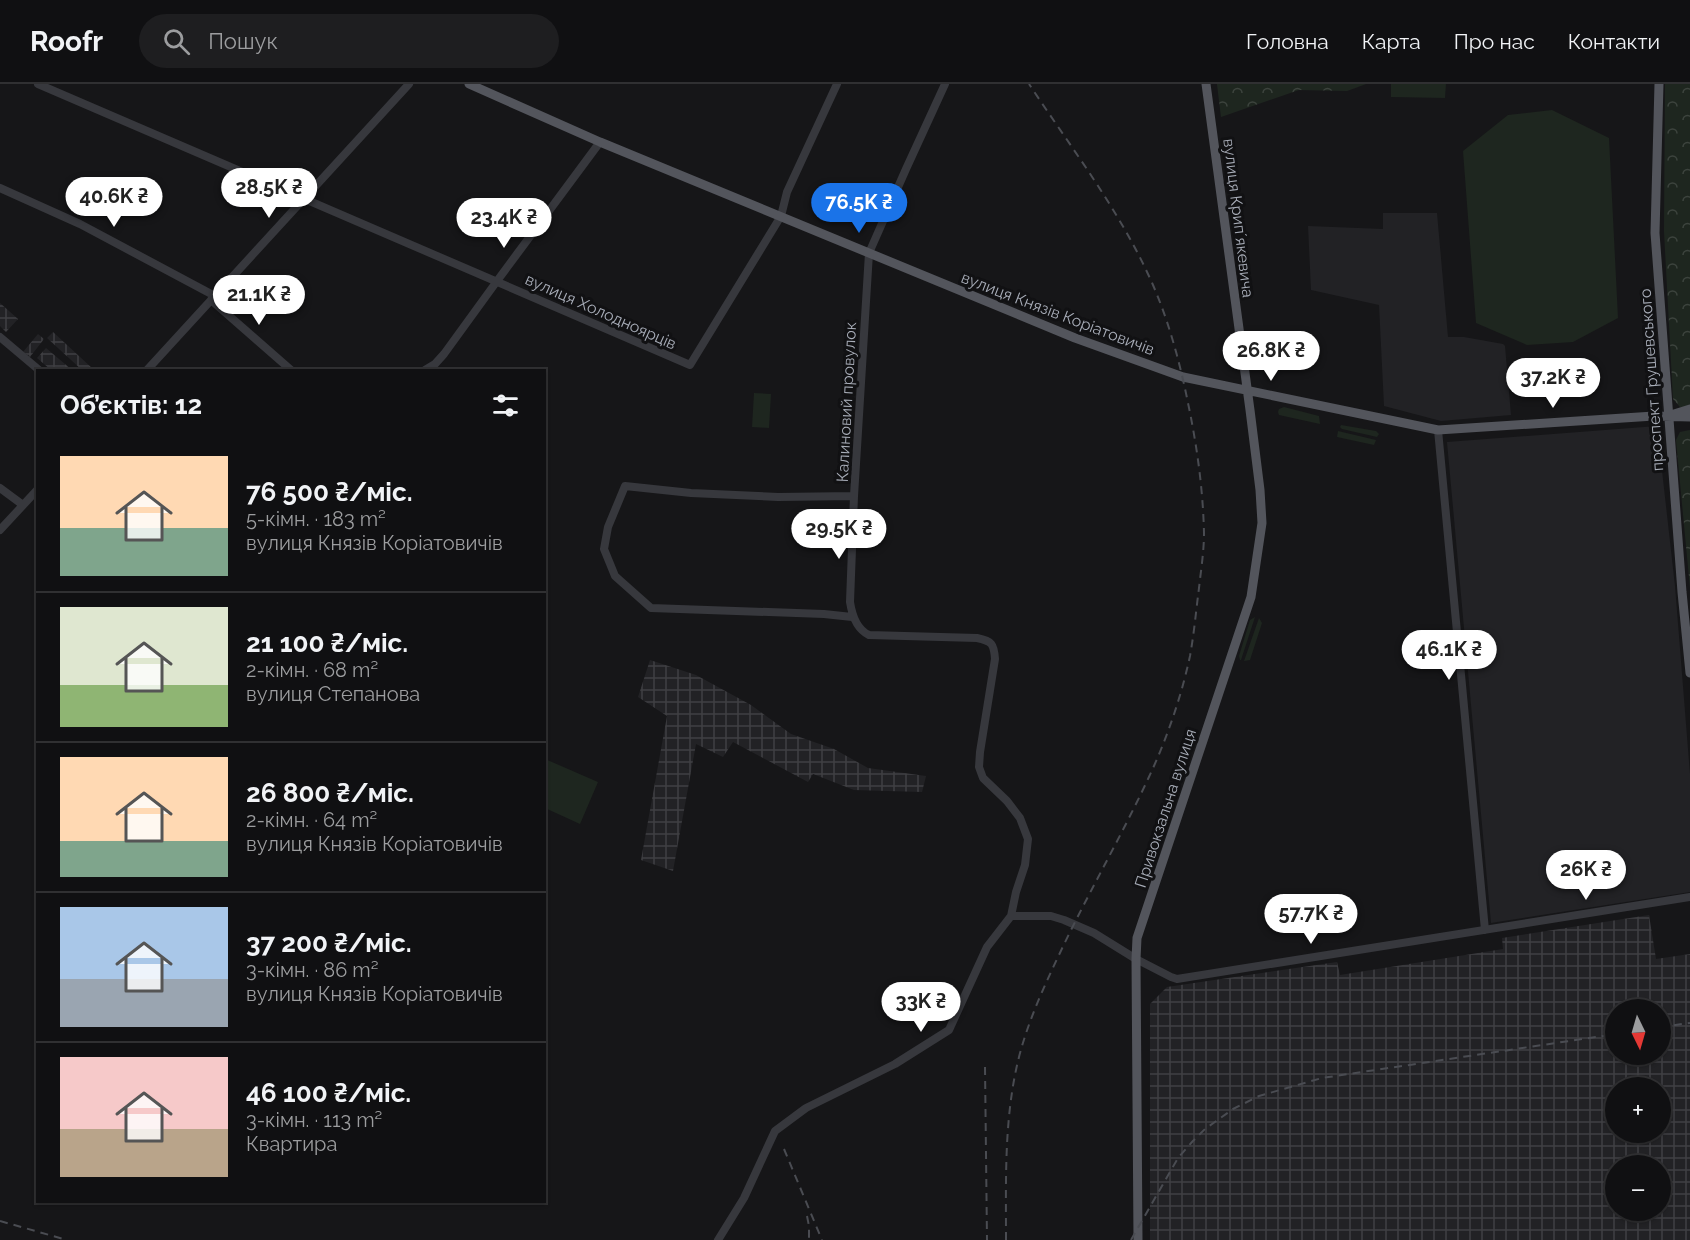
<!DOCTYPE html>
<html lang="uk">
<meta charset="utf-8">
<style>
:root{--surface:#101012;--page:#1e1e20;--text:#f1f3f6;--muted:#9c9d9f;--line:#303032;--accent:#1a73e8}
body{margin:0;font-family:Raleway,sans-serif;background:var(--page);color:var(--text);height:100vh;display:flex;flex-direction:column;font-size:22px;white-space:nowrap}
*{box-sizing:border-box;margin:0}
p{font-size:20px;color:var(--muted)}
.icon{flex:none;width:33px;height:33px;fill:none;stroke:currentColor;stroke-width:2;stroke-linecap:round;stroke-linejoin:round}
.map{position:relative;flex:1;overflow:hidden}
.panel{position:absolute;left:36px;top:285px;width:510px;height:834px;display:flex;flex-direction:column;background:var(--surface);border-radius:0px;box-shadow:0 2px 4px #0004,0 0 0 2px var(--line)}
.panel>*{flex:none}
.needle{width:39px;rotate:175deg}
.tools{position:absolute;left:1605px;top:915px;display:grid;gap:12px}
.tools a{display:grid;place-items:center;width:66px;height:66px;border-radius:50%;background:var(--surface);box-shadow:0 2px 4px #0004,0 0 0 2px var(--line);font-size:30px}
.price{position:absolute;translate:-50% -51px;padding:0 14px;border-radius:21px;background:#fff;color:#222;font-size:20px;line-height:39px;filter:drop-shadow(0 2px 3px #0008)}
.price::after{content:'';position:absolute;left:50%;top:36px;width:18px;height:14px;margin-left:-9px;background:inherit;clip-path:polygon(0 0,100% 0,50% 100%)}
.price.on{background:var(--accent);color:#fff}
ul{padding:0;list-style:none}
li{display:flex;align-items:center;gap:18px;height:150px;padding:0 24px}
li+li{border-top:2px solid var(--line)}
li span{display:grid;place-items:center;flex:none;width:168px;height:120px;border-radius:0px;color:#555}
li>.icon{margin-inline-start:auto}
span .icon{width:72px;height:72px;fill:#fffc;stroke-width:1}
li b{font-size:26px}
h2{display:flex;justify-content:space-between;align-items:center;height:72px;padding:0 24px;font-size:26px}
header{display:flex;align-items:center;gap:36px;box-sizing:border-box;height:84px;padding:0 30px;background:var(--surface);border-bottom:2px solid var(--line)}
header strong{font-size:28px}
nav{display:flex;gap:33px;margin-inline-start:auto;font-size:21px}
.search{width:420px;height:54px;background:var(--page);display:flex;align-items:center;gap:15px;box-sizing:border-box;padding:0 21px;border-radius:33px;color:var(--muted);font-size:22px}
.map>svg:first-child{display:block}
</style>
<header>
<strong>Roofr</strong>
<div class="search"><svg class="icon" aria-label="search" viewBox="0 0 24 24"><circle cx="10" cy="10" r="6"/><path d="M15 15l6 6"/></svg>Пошук</div>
<nav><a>Головна</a><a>Карта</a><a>Про нас</a><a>Контакти</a></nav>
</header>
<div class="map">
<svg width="1690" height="1156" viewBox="0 0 1690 1156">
<defs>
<pattern id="industrial-grid" width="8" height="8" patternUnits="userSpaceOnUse" patternTransform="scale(1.5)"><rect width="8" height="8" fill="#222225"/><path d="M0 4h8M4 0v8" fill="none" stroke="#3f3f43"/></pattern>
<pattern id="park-crowns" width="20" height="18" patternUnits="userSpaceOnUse" patternTransform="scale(1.5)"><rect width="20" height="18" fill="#1e261f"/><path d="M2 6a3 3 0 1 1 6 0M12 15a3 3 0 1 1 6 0" fill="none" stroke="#3c433d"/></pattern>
</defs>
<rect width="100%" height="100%" fill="#161618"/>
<path fill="#222225" d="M1383,129h54l11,124h16l39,7 2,2 6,69 -70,6 -57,-15 -5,-101 -68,-15 -3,-64 75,3z
M1657,342l18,160 15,188v118l-199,31 -44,-481z"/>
<path fill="url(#industrial-grid)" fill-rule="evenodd" d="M0,219l18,16 -12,13 -6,-6z
M53,248l40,37 -1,1h-10l-35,-32z
M38,250l6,5 -14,18 -7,-5z
M46,264l26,22h-21l-14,-12z
M650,576l46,15 55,30 40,29 43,15 34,19 58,8 -4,16 -68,-2 -41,-16 -5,8 -75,-40 -10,15 -27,-13 -23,127 -32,-11 26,-144 -29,-19z
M1649,831l7,44 34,-5v286h-540v-236l17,-17 170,-25 3,13 163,-26 -1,-11zM1616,926h44v44h-44zM1616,1004h44v44h-44zM1616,1082h44v44h-44z"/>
<path fill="#1e261f" d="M1391,0h55l-1,14 -54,-1z
M1552,26l57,28 9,180 -45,24 -46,3 -51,-22 -13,-172 45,-36z
M754,309l17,1 -2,34 -17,-1z
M1284,323l35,9 1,8 -41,-9 -1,-3 1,-3z
M1341,341l35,6 3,3 -2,3 -35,-8 -2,-2z
M1338,347l38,9 -2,5 -37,-8z
M1255,533l-14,43h-1l-1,-4 11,-36z
M1259,534l3,5 -12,37 -6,1z
M545,675l53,23 -18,42 -35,-16z"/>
<path fill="url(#park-crowns)" d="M1217,0h149l-19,7 -48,-1 -78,27z
M1665,0h25v324l-10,-1 -7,-8 -9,-168z
M1690,346v158l-14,-148 4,-8z"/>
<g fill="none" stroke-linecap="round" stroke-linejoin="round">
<path stroke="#37383d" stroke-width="8" d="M38,0l652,281 91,-149 6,-24 50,-108
M945,0l-39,85 -37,84 -15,243 -4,106c2,13 6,27 19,33l108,3c15,3 17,6 18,21l-15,93 -1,15 4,11 24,23 13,17 8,21 -3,26 -9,27 -5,24
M0,104l80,36 135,72
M211,216l80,70
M0,253l39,33
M147,286l262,-286
M425,286l10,-6 9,-10 53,-73 103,-139
M1438,346l47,500
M0,404l23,17
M0,446l38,-41
M852,533l-28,-3 -173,-6 -36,-32 -11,-27 4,-22 17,-41 66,7 87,4 76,-1
M718,1156l26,-42 31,-67 31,-23 89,-44 54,-34 38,-83 24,-31h40l13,4 30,13 42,26 35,18 6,2 513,-82"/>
<path stroke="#53555c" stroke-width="9" d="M469,0l131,58 475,196 108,39 255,53 216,-14 36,1
M1659,0l-4,149 27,359 8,81
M1674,330l16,-5
M1138,1156l-2,-281 1,-21 114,-341 11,-74 -2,-33 -10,-80 -44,-326"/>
<path stroke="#4a4c52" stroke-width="2" stroke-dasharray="8 6" stroke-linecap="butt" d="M1660,943l30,-4
M985,983l2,173
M784,1065l38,91
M807,1132l2,10v14
M0,1137l67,19
M1006,1156c0,-60 -2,-120 12,-179 9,-37 24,-70 40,-104 28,-60 62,-118 90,-178 18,-38 33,-81 42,-123 4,-22 6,-45 9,-68 2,-18 5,-37 5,-55 -1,-44 -7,-87 -16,-130 -8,-40 -19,-81 -35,-118 -32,-73 -81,-136 -124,-201
M1131,1156l47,-82 14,-16 13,-13 28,-20 26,-13 63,-18 294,-44"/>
</g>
<g text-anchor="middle" stroke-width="6" stroke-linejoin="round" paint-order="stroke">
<g font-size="16" fill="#a8adb8" stroke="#111113">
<text transform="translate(1239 134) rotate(83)" y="6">вулиця Крипʼякевича</text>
<text transform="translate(601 227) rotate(24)" y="6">вулиця Холодноярців</text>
<text transform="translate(1058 229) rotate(21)" y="6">вулиця Князів Коріатовичів</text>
<text transform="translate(1651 296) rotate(-94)" y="6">проспект Грушевського</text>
<text transform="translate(846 318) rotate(-87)" y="6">Калиновий провулок</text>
<text transform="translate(1165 724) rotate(-72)" y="6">Привокзальна вулиця</text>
</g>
</g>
</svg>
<div class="tools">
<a><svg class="needle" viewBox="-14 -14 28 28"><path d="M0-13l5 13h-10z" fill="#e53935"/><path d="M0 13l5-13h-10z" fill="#9c9d9f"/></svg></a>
<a>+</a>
<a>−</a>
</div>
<b class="price" style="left:269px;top:135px">28.5K ₴</b>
<b class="price" style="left:114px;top:144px">40.6K ₴</b>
<b class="price on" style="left:859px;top:150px">76.5K ₴</b>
<b class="price" style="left:504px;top:165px">23.4K ₴</b>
<b class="price" style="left:259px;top:242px">21.1K ₴</b>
<b class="price" style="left:1271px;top:298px">26.8K ₴</b>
<b class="price" style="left:1553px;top:325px">37.2K ₴</b>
<b class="price" style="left:839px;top:476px">29.5K ₴</b>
<b class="price" style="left:1449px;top:597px">46.1K ₴</b>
<b class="price" style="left:1586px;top:817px">26K ₴</b>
<b class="price" style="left:1311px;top:861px">57.7K ₴</b>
<b class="price" style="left:921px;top:949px">33K ₴</b>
<section class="panel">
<h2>Об’єктів: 12<svg class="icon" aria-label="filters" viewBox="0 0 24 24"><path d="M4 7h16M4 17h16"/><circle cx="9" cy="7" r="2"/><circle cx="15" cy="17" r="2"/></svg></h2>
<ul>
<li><span style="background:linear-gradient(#ffd9b3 60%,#7fa58c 0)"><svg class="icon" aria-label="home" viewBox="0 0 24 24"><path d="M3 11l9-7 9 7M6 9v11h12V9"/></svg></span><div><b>76 500 ₴/міс.</b><p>5-кімн. · 183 m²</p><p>вулиця Князів Коріатовичів</p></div></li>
<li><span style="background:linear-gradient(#dfe7d0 65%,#8fb573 0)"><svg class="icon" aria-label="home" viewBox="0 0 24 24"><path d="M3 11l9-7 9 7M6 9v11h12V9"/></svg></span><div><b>21 100 ₴/міс.</b><p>2-кімн. · 68 m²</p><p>вулиця Степанова</p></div></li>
<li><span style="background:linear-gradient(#ffd9b3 70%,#7fa58c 0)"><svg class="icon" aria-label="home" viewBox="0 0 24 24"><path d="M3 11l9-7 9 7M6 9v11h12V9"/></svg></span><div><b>26 800 ₴/міс.</b><p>2-кімн. · 64 m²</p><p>вулиця Князів Коріатовичів</p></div></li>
<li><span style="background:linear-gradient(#a9c7e8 60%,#9aa5b1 0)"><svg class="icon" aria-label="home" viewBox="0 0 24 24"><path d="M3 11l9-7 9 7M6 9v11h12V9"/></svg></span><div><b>37 200 ₴/міс.</b><p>3-кімн. · 86 m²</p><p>вулиця Князів Коріатовичів</p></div></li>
<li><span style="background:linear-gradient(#f6c9c9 60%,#b9a48a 0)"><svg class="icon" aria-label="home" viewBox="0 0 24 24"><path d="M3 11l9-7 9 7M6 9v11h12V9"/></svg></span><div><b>46 100 ₴/міс.</b><p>3-кімн. · 113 m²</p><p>Квартира</p></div></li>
</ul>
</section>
</div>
